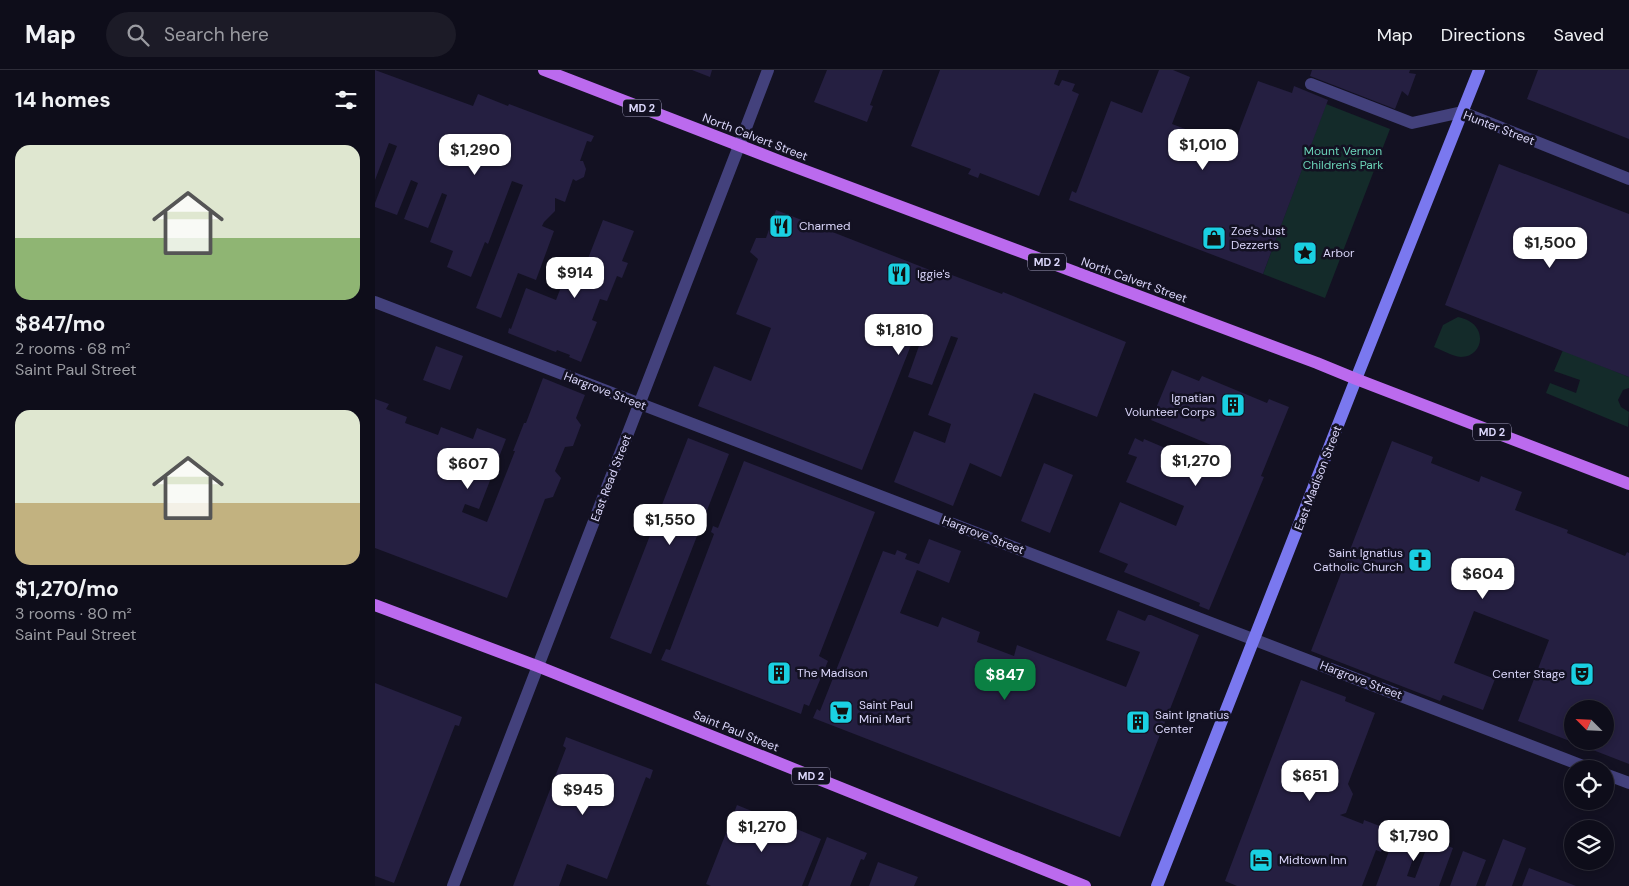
<!DOCTYPE html>
<meta charset="utf-8">
<style>
:root{--surface:#0e0d1a;--page:#1c1b27;--text:#f1f3f6;--muted:#9b9ca2;--line:#2e2d39;--accent:#0b8043}
body{margin:0;font-family:"DM Sans",sans-serif;background:var(--page);color:var(--text);height:100vh;display:flex;flex-direction:column;font-size:19px;white-space:nowrap}
*{box-sizing:border-box;margin:0}
p{font-size:16px;color:var(--muted)}
.icon{flex:none;width:28px;height:28px;fill:none;stroke:currentColor;stroke-width:2;stroke-linecap:round;stroke-linejoin:round}
.map{position:relative;flex:1;overflow:hidden}
.details{display:flex;flex-direction:column;background:var(--surface);width:375px}
.details>*{flex:none}
.needle{width:32px;rotate:294deg}
.fabs{position:absolute;left:1189px;top:630px;display:grid;gap:10px}
.fabs a{display:grid;place-items:center;width:50px;height:50px;border-radius:50%;background:var(--surface);box-shadow:0 2px 8px #0003,0 0 0 1px var(--line);font-size:25px}
.price{position:absolute;translate:-50% -42px;padding:0 11px;border-radius:10px;background:#fff;color:#222;font-size:16px;line-height:32px;filter:drop-shadow(0 1px 2px #0008)}
.price::after{content:'';position:absolute;left:50%;top:30px;width:15px;height:11px;margin-left:-8px;background:inherit;clip-path:polygon(0 0,100% 0,50% 100%)}
.price.current{background:var(--accent);color:#fff}
ul{padding:0;list-style:none}
li{display:grid;align-content:center;gap:10px;height:265px;padding:0 15px}
li span{display:grid;place-items:center;height:155px;border-radius:15px;color:#555}
li>.icon{margin-inline-start:auto}
span .icon{width:90px;height:90px;fill:#fffc;stroke-width:1}
li b{font-size:21px}
h2{display:flex;justify-content:space-between;align-items:center;height:60px;padding:0 15px;font-size:21px}
header{display:flex;align-items:center;gap:30px;box-sizing:border-box;height:70px;padding:0 25px;background:var(--surface);border-bottom:1px solid var(--line)}
header strong{font-size:24px}
nav{display:flex;gap:28px;margin-inline-start:auto;font-size:18px}
.search{width:350px;height:45px;background:var(--page);display:flex;align-items:center;gap:12px;box-sizing:border-box;padding:0 18px;border-radius:28px;color:var(--muted);font-size:19px}
main{display:flex;flex:1;min-height:0}
.map>svg:first-child{display:block}
</style>
<header>
<strong>Map</strong>
<div class="search"><svg class="icon" aria-label="search" viewBox="0 0 24 24"><circle cx="10" cy="10" r="6"/><path d="M15 15l6 6"/></svg>Search here</div>
<nav><a>Map</a><a>Directions</a><a>Saved</a></nav>
</header>
<main>
<section class="details">
<h2>14 homes<svg class="icon" aria-label="filters" viewBox="0 0 24 24"><path d="M4 7h16M4 17h16"/><circle cx="9" cy="7" r="2"/><circle cx="15" cy="17" r="2"/></svg></h2>
<ul>
<li><span style="background:linear-gradient(#dfe7d0 60%,#8fb573 0)"><svg class="icon" aria-label="home" viewBox="0 0 24 24"><path d="M3 11l9-7 9 7M6 9v11h12V9"/></svg></span><div><b>$847/mo</b><p>2 rooms · 68 m²</p><p>Saint Paul Street</p></div></li>
<li><span style="background:linear-gradient(#dfe7d0 60%,#c2b280 0)"><svg class="icon" aria-label="home" viewBox="0 0 24 24"><path d="M3 11l9-7 9 7M6 9v11h12V9"/></svg></span><div><b>$1,270/mo</b><p>3 rooms · 80 m²</p><p>Saint Paul Street</p></div></li>
</ul>
</section>
<div class="map">
<svg width="1254" height="816" viewBox="0 0 1254 816">
<rect width="100%" height="100%" fill="#131122"/>
<path fill="#142b2a" d="M951,34l64,25 -65,169 -62,-24z
M1083,247c4,1 8,2 11,4 18,10 13,36 -8,36 -9,-1 -19,-7 -27,-10l9,-22z
M1188,280l66,27v11l-6,2 -5,10 3,7 8,5 -1,15 -82,-34 4,-10 26,10 4,-13 -26,-9z"/>
<path fill="#251f41" fill-rule="evenodd" d="M0,0l98,36 5,-12 30,12 1,-2 85,32 -3,6 -4,-1 -7,20h3l3,8 -2,8 -8,4 -3,-2 -8,23 -10,-4v13l-11,11 -2,4 12,5 -18,49 -18,-7 -17,45 -25,-10 47,-123 -11,-4 -24,63 -3,-2 -14,35 -24,-10 6,-16 -23,-9 17,-47 -5,-2 -14,35 -24,-9 14,-36 -7,-3 -14,35 -22,-8v-4l22,-57 -8,-3 -14,37z
M317,0h20l-2,7z
M452,0h56l-13,35 3,1 -6,16 -53,-20z
M565,0h119l-5,14 5,2 3,-6 13,4 -3,7 7,3 -40,102 -59,-23 -2,5 -10,-4 3,-5 -60,-23z
M784,0h14l17,7 -18,47 61,23 25,-66 34,12 2,-7 34,14 -65,174 -194,-74 3,-9 4,2 35,-92 31,12z
M937,0h98l-1,3 7,1 -8,22 -6,-5 -7,18 -85,-33z
M1163,0h91v69l-102,-40z
M1124,94l130,50v163l-184,-72z
M401,140l159,62 1,-3 66,25 1,-2 123,50 -29,75 -63,-24 -33,84 -31,-14 -17,43 -59,-24 20,-51 31,12 6,-19 -23,-9 30,-77 -7,-2 -19,49 -24,-8 12,-34 -7,-3 -51,130 -164,-64 16,-40 37,15 20,-53 -35,-14 22,-55 -8,-7 6,-14h10z
M228,150l31,11 -12,30 6,2 -6,15 -5,-2 -10,25 -7,-2 -8,21 5,2 -16,40 -12,-5 1,-2 -13,-5 -1,2 -3,-1 -45,-18 1,-5 2,1 15,-41 30,12 5,-13 14,5z
M61,276l27,10 -13,34 -27,-10z
M797,300l27,11 3,-5 65,27 2,-4 20,8 -28,69 3,1 -55,133 -10,-4 1,-3 -76,-31 4,-8 -29,-12 21,-50 56,24 8,-20 -58,-24 11,-25 -9,-3 7,-16 8,4 1,-3 59,25 4,-10 4,-9 -60,-25z
M168,308l42,17 -9,23 5,7 -8,21 -8,1 -10,24 6,7 -8,19 -8,2 -38,99 -132,-50v-149l14,5 -3,5 21,8 -2,6 33,12 3,-8 32,12 4,-11 29,11 -27,70 -14,-5 -3,8 25,10 28,-71h-2l11,-28h2z
M313,368l41,16 -78,200 -41,-16z
M1017,371l41,16 -2,6 48,19 2,-6 41,16 -7,18 53,20 -1,3 58,23 2,-4 2,1v211l-111,-43 31,-81 -75,-29 -20,52 41,16 -12,31 -40,-15 -3,6 -129,-50zM1198,639h32v32h-32z
M369,391l131,51 -56,144 9,5 -19,45 -5,-2 -3,10 -140,-54 5,-11 4,1 44,-116 -3,-2 2,-6 5,2z
M669,393l29,12 -23,58 -29,-12z
M554,469l32,12 -12,32 -32,-13 -17,43 38,14 4,-10 38,15 -3,10 37,14 3,-11 109,42 14,-35 -34,-12 12,-30 27,11 3,-6h3l48,20 -79,202 -307,-119 4,-9 3,2 63,-160 12,4 2,-5 10,4 -2,5 14,5z
M926,610l45,17 -1,4 30,12 -27,71 5,10 -7,19 -6,2 23,9 1,-4 21,8 -4,7 6,2 -6,15 -5,-2 -14,36h-125l-12,-5z
M0,613l87,34 -3,9 -4,-1 -61,158 -19,-7z
M191,667l87,33 -3,9 -4,-2 -39,102 -40,-15 -8,22h-46l53,-138 -3,-2z
M362,735l84,34 -19,47h-91l-5,-2z
M1023,757l23,9 -14,40 8,2 15,-39 23,9 -14,38h-63z
M452,767l40,16 -3,7 -3,-1 -11,27h-42z
M1128,769l23,9 -14,38h-27z
M1088,781l23,9 -10,26h-26z
M503,792l40,15 -4,9h-45z
M1154,798l47,18h-54z"/>
<g fill="none" stroke-linecap="round" stroke-linejoin="round">
<path stroke="#43417c" stroke-width="12" d="M936,14l101,39 50,-11 167,67
M0,232l1216,467
M1230,704l24,9"/>
<path stroke="#43417c" stroke-width="12" d="M364,76l29,-76"/>
<path stroke="#43417c" stroke-width="12" d="M78,816l286,-740"/>
<path stroke="#7a78ef" stroke-width="12" d="M782,816l199,-507 123,-309"/>
<path stroke="#bb6aee" stroke-width="12" d="M169,0l238,92 535,201 39,16 273,105
M0,535l162,61 548,220"/>
</g>
<defs>
<g id="restaurant-square" transform="scale(1.25)"><rect x="-9" y="-9" width="18" height="18" rx="4" fill="#1ad0e2" stroke="#131122"/><path d="M-5-6h1v4h1v-4h1v4h1v-4h1v5L-1.5 .5V6h-2V.5L-5-1ZM5-6V6H3V1.5H1.5Q1.5-4 5-6Z" fill="#111"/></g>
<g id="shop-square" transform="scale(1.25)"><rect x="-9" y="-9" width="18" height="18" rx="4" fill="#1ad0e2" stroke="#131122"/><path d="M-5-2.5h2.3a2.7 3.5 0 0 1 5.4 0H5L5.5 6h-11ZM-1.5-2.5h3a1.5 2.3 0 0 0-3 0Z" fill="#111"/></g>
<g id="sight-square" transform="scale(1.25)"><rect x="-9" y="-9" width="18" height="18" rx="4" fill="#1ad0e2" stroke="#131122"/><path d="M0-6L1.8-2.2L6-1.7L2.9 1.2L3.7 5.4L0 3.3L-3.7 5.4L-2.9 1.2L-6-1.7L-1.8-2.2Z" fill="#111"/></g>
<g id="building-square" transform="scale(1.25)"><rect x="-9" y="-9" width="18" height="18" rx="4" fill="#1ad0e2" stroke="#131122"/><path d="M-4-6H4V6H1V3H-1V6H-4ZM-2.5-4.3h1.7v1.8h-1.7ZM.8-4.3h1.7v1.8H.8ZM-2.5-1h1.7V.8h-1.7ZM.8-1h1.7V.8H.8Z" fill="#111"/></g>
<g id="church-square" transform="scale(1.25)"><rect x="-9" y="-9" width="18" height="18" rx="4" fill="#1ad0e2" stroke="#131122"/><path d="M-1.2-6h2.4v3.5h3.3v2.4h-3.3V6h-2.4V-.1h-3.3v-2.4h3.3Z" fill="#111"/></g>
<g id="theatre-square" transform="scale(1.25)"><rect x="-9" y="-9" width="18" height="18" rx="4" fill="#1ad0e2" stroke="#131122"/><path d="M-5-5.5Q0-4 5-5.5V0Q5 5 0 6Q-5 5-5 0ZM-3.3-2.5H-1v1.5H-3.3ZM1-2.5H3.3v1.5H1ZM-2.8 1Q0 5.5 2.8 1Z" fill="#111"/></g>
<g id="supermarket-square" transform="scale(1.25)"><rect x="-9" y="-9" width="18" height="18" rx="4" fill="#1ad0e2" stroke="#131122"/><path d="M-6-5.5h2.5l.6 2H6L4.5 2H-2.5L-4.4-4H-6ZM-1.5 3.2a1.3 1.3 0 1 0 .1 0ZM3 3.2a1.3 1.3 0 1 0 .1 0Z" fill="#111"/></g>
<g id="hotel-square" transform="scale(1.25)"><rect x="-9" y="-9" width="18" height="18" rx="4" fill="#1ad0e2" stroke="#131122"/><path d="M-6-4.5h1.5V1H6V5H4.5V3h-9V5H-6ZM-4 0a1.8 1.8 0 1 1 3.6 0ZM.5 0V-2.5h3Q6-2.5 6 0Z" fill="#111"/></g>
</defs>
<g fill-rule="evenodd">
<use href="#restaurant-square" x="406" y="156"/>
<use href="#shop-square" x="839" y="168"/>
<use href="#sight-square" x="930" y="183"/>
<use href="#restaurant-square" x="524" y="204"/>
<use href="#building-square" x="858" y="335"/>
<use href="#church-square" x="1045" y="490"/>
<use href="#building-square" x="404" y="603"/>
<use href="#theatre-square" x="1207" y="604"/>
<use href="#supermarket-square" x="466" y="642"/>
<use href="#building-square" x="763" y="652"/>
<use href="#hotel-square" x="886" y="790"/>
</g>
<g text-anchor="middle" stroke-width="5" stroke-linejoin="round" paint-order="stroke">
<g fill="#131122" stroke="#9e9bb9" stroke-width="1">
<rect x="248" y="29.5" width="38" height="17" rx="4"/>
<rect x="653" y="183.5" width="38" height="17" rx="4"/>
<rect x="1098" y="353.5" width="38" height="17" rx="4"/>
<rect x="417" y="697.5" width="38" height="17" rx="4"/>
</g>
<g font-size="11" font-weight="bold" fill="#dad6fa">
<text x="267" y="42">MD 2</text>
<text x="672" y="196">MD 2</text>
<text x="1117" y="366">MD 2</text>
<text x="436" y="710">MD 2</text>
</g>
<g font-size="12" fill="#dad6fa" stroke="#131122">
<text transform="translate(1124 58) rotate(21)" y="4">Hunter Street</text>
<text transform="translate(380 67) rotate(21)" y="4">North Calvert Street</text>
<text transform="translate(759 210) rotate(20)" y="4">North Calvert Street</text>
<text transform="translate(230 321) rotate(21)" y="4">Hargrove Street</text>
<text transform="translate(236 408) rotate(-69)" y="4">East Read Street</text>
<text transform="translate(943 408) rotate(-69)" y="4">East Madison Street</text>
<text transform="translate(608 465) rotate(21)" y="4">Hargrove Street</text>
<text transform="translate(986 610) rotate(21)" y="4">Hargrove Street</text>
<text transform="translate(361 661) rotate(22)" y="4">Saint Paul Street</text>
</g>
<g font-size="12" fill="#6ad2b7" stroke="#131122">
<text x="968" y="85">Mount Vernon<tspan x="968" dy="14">Children's Park</tspan></text>
</g>
<g font-size="12" fill="#dad6fa" stroke="#131122" text-anchor="start">
<text x="424" y="160">Charmed</text>
<text x="856" y="165">Zoe's Just<tspan x="856" dy="14">Dezzerts</tspan></text>
<text x="948" y="187">Arbor</text>
<text x="542" y="208">Iggie's</text>
<text x="840" y="332" text-anchor="end">Ignatian<tspan x="840" dy="14">Volunteer Corps</tspan></text>
<text x="1028" y="487" text-anchor="end">Saint Ignatius<tspan x="1028" dy="14">Catholic Church</tspan></text>
<text x="422" y="607">The Madison</text>
<text x="1190" y="608" text-anchor="end">Center Stage</text>
<text x="484" y="639">Saint Paul<tspan x="484" dy="14">Mini Mart</tspan></text>
<text x="780" y="649">Saint Ignatius<tspan x="780" dy="14">Center</tspan></text>
<text x="904" y="794">Midtown Inn</text>
</g>
</g>
</svg>
<div class="fabs">
<a><svg class="needle" viewBox="-14 -14 28 28"><path d="M0-13l5 13h-10z" fill="#e53935"/><path d="M0 13l5-13h-10z" fill="#9b9ca2"/></svg></a>
<a><svg class="icon" aria-label="locate" viewBox="0 0 24 24"><circle cx="12" cy="12" r="6"/><path d="M12 2v4M12 18v4M2 12h4M18 12h4"/></svg></a>
<a><svg class="icon" aria-label="layers" viewBox="0 0 24 24"><path d="M12 4l9 5-9 5-9-5zM3 14l9 5 9-5"/></svg></a>
</div>
<b class="price" style="left:828px;top:101px">$1,010</b>
<b class="price" style="left:100px;top:106px">$1,290</b>
<b class="price" style="left:1175px;top:199px">$1,500</b>
<b class="price" style="left:200px;top:229px">$914</b>
<b class="price" style="left:524px;top:286px">$1,810</b>
<b class="price" style="left:821px;top:417px">$1,270</b>
<b class="price" style="left:93px;top:420px">$607</b>
<b class="price" style="left:295px;top:476px">$1,550</b>
<b class="price" style="left:1108px;top:530px">$604</b>
<b class="price current" style="left:630px;top:631px">$847</b>
<b class="price" style="left:935px;top:732px">$651</b>
<b class="price" style="left:208px;top:746px">$945</b>
<b class="price" style="left:387px;top:783px">$1,270</b>
<b class="price" style="left:1039px;top:792px">$1,790</b>
</div>
</main>
